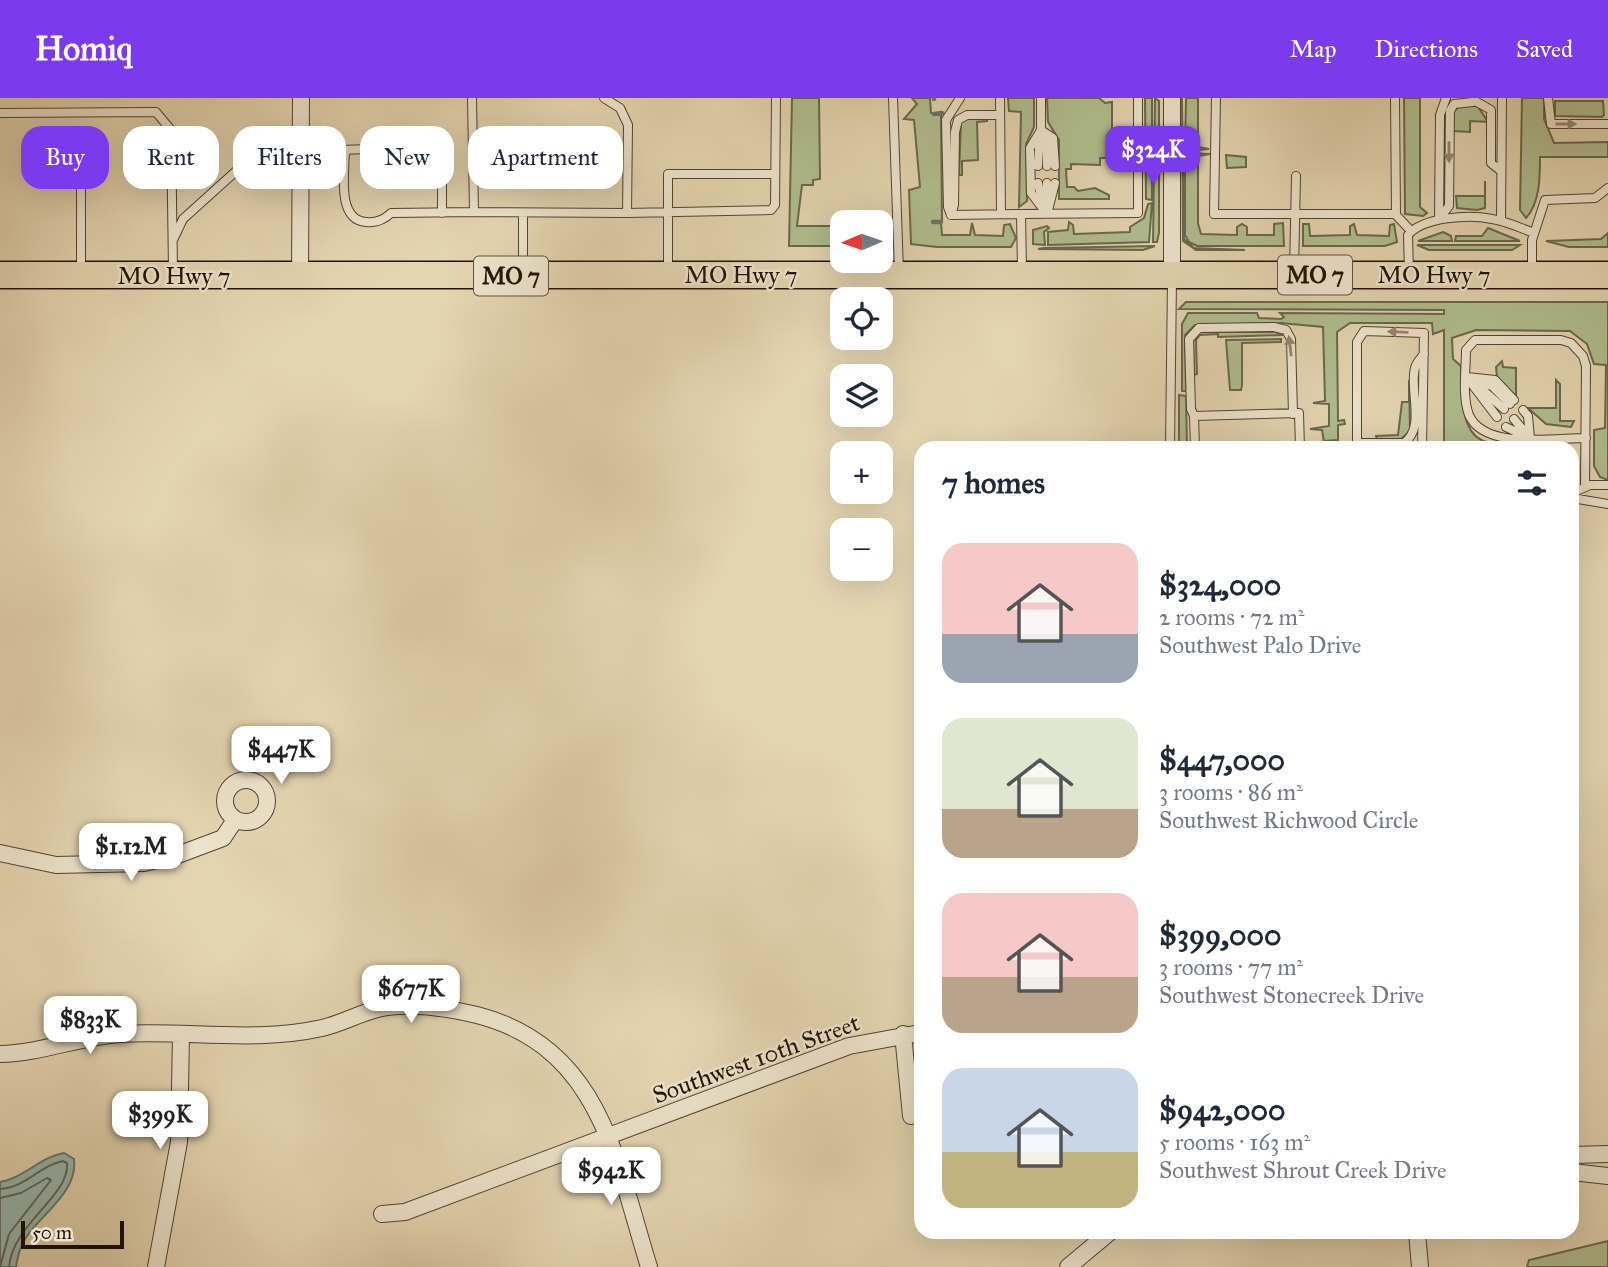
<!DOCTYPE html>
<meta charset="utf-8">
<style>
:root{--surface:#fff;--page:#f6f6f7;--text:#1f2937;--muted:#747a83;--accent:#7c3aed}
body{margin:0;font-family:"IM FELL Great Primer",serif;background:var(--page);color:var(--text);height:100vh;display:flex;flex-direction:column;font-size:26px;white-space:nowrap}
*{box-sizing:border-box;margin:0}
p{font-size:23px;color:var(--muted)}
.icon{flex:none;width:38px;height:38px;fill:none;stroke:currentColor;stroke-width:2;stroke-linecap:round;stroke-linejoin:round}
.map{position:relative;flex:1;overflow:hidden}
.details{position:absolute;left:914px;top:343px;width:665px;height:798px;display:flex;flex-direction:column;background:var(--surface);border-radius:21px;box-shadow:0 7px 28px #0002}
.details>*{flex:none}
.guide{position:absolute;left:21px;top:28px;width:665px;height:63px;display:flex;gap:14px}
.needle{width:46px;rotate:268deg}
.fabs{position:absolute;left:830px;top:112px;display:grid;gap:14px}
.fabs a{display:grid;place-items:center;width:63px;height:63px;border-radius:14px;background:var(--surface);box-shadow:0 7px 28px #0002;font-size:35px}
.scale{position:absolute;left:21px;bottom:18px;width:103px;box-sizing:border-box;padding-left:7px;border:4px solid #211408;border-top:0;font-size:19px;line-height:24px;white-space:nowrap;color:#211408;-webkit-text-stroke:5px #ede4cc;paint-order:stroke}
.price{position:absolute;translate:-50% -60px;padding:0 16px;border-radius:14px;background:#fff;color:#222;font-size:23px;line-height:46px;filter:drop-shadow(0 2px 4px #0008)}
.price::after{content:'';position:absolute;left:50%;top:42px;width:21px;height:16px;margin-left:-10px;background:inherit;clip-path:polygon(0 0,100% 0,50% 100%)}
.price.selected{background:var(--accent);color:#fff}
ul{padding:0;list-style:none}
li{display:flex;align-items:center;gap:21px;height:175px;padding:0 28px}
li span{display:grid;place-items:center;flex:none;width:196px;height:140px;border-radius:21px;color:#555}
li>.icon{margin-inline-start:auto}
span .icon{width:84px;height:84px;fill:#fffc;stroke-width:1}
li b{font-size:30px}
h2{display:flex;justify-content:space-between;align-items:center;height:84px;padding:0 28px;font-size:30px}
.tag{padding:0 24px;border-radius:21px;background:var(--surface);box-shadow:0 7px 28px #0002;font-size:24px;line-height:63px}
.tag.selected{background:var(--accent);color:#fff}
header{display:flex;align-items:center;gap:42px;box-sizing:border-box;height:98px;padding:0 35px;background:var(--accent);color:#fff}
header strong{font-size:33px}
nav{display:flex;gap:38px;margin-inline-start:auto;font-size:24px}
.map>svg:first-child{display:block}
</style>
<header>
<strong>Homiq</strong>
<nav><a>Map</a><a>Directions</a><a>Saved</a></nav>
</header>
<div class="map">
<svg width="1608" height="1169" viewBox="0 0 1608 1169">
<rect width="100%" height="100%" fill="#e4d5b1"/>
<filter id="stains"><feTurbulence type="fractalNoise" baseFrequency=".00286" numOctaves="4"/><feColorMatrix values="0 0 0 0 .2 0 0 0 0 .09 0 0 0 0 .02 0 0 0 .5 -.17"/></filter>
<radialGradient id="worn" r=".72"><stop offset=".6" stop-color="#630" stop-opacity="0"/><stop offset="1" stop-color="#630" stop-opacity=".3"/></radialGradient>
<path fill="#b0be8f" stroke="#68694c" stroke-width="2" d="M792,0h27l1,81 -7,1v5h-11l-5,41h44l1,20h-53z
M912,0h18l1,15 10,2 1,106 -8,1 7,1 1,12h28l2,-12 3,12 28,1 1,-11 6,-1 6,14 -5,9h-74l-26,-3 -2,-54 11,-3 -6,-67 -10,-1 13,-15z
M1008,0h26v29l-8,17 1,57 -8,6 2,-95 -12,-1z
M1047,0h52l6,5 7,-1v52l-3,4h-9v7l-29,-1v5h-5l1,18h7l4,4 17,-3 14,7v4h-50v-59l-11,-18z
M1145,0h7v102l-6,-1z
M1155,0l4,3v132l-2,9h-4z
M1182,0l2,141 10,9 51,2h-49l-13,-9z
M1186,0h12v49l11,2 -24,2z
M1404,0h16v109l7,6 -4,3 -18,-2z
M1522,0h22v21l10,24 54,-1v15h-68c0,20 0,46 -14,61l-6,-8z
M1555,3h48l1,14 -2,2 -47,-1z
M1461,7h16l11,17 -18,-1v11l-17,-1v-19z
M987,20v3l-10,1 1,38 -16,1v14h-3l2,-53 5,-3z
M1185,55l25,1 -12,2v67l3,11 36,1v-8l5,-3 5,3v8h27v-11l9,-1 1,23h-87l-8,-4 -4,-7z
M1226,57l20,2v10l-19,1z
M1485,83v27l-8,2 -20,-2 -1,-12h29z
M1152,105l-3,39 -101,3v-13l20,-2 1,-8 4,3 1,9 56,-2v-5l14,-9 4,-14z
M1303,126h6l1,12 40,-1v-9l4,-2 3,11 32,1 1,-11 4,-1 3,18 -12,4h-82z
M1047,128l2,2 -5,4 1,13 -12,-1v-14z
M1488,130l32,13h-65l1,-5h26z
M1443,134l8,4 1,5h-34z
M1608,135v14h-39l-23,-6 55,-2z
M1417,147h103l-8,5h-83z
M1155,148l-12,4 -105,-1 6,-1z
M1186,204h422v178l-8,-3 -6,-11v-36l11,-2 1,-63 -12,-1 -7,-20 -17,-13 -94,-1 -24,8 1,21 8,7c-1,110 36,67 108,80 8,7 8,21 3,30v-28h-128v-118l-11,4 -1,-11h-82l-13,9 1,89 6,-1 1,4 -7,1v15l-13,1v7l-3,-18 -12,-1 19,-3v-22l-16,-1 12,-2 -2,-74 -42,-4 -86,2 -10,10 1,56h-4v-67l6,-11h69l2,5 22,1 3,-2 -4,-4 164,1v-4l-265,-1z
M1200,234h75l8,3 -65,2v-3l-18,1 -4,5 1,34 -3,1 -1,-34z
M1281,241v3l-39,1v42l-1,5h-11l-4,-50z
M1502,263l1,6 13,1v30l-19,-21 -1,-10z
M1409,282l1,51 -10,9 -23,-1 -1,-3 22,-1 4,-33h7z
M1556,282l4,4v37h14l-3,6 -25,-3 -18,-16h28z
M1179,297l7,1 1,52h-8z
M1608,1143v26h-81l2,-7z"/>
<path fill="#96b8b1" stroke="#67766d" stroke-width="2" d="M64,1055l10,6c4,32 -31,54 -47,77 -7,9 -9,20 -11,31h-16v-85c24,-4 40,-25 64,-29z"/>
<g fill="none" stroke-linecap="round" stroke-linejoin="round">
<path stroke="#5c665c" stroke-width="2" d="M0,1091c25,-1 40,-24 63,-28l4,2c3,33 -54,60 -58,104
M0,1100l21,-5 26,-15 4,2 -42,54 -9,33"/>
<path stroke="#67766d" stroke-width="4.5" d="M934,1v-1
M934,16l8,-1
M933,124h8"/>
<g stroke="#524432" stroke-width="10">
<path id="service" d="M472,0l2,114 153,1 1,-88 -8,-17 -16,-10
M893,0l6,174
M1000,0l1,116
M1041,0v32l-11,18 1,45 16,21
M1216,0l-2,116h182
M1395,0l1,117 15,16
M1548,0l3,26h57
M1477,4l14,8v53l10,8
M0,15l156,-1 15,18 2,140
M1041,32l12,8 2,28
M1041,32l6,16v20
M345,52c0,21 -9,70 21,72 10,1 18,-2 25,-9l83,-1
M1038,68l2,-33
M442,74v41
M1038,85l5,22
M1047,85v25
M81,88v84
M627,115l144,-3 4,-5 1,-107
M523,116v59
M1047,116l8,-31
M951,117l3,-10 1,-73 3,-12 9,-5h33
M951,117l-3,-8 -2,-87 14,-22
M951,117l70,-1
M1439,121l10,-13 1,-95 4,-7 19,-2
M1439,121l1,-104 6,-17
M1501,123l1,-123
M173,142l10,-21 73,-66 113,-4 14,3c20,28 27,21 59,20 -1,-36 -35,-30 -59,-20
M1022,172l-1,-56 117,-1v-115
M668,174v-98h107
M1294,174l2,-96
M1409,174l-1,-37c15,-18 61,-21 84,-16 14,2 29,9 42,14
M1532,174v-32l13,-40 50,-2 13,-10
M1467,279l28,3 19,20
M1468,281l29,38
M1475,285l29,26
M1483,285l9,3 18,18
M1523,312l5,6 2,22
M1194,318l-3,-7 -2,-70 10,-11 75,-1 12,3 5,9 2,75
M1514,321l14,17
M1506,329l19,9
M1357,345v-101l7,-11 60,2 -2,115
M1170,350l2,-169
M1195,350l-1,-32 105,-3 1,35
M1351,350l6,-5h47c22,-16 5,-52 11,-75 1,-5 6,-10 9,-14
M1585,389l1,-121 -3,-10 -12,-13 -10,-3h-86l-9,10c0,19 -4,47 3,65 15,35 85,23 117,23
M1572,395l18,-8h18
M1572,400l36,6"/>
</g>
<g stroke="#524432" stroke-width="18">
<path id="minor" d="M1172,0v176
M300,178l1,-178
M225 703a21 21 0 1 1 42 0a21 21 0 1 1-42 0Z
M0,755l56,12 88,-2 31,-7 48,-18 12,-18
M903,936l8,82
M0,956c41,-1 79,-17 120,-20 66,-4 136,9 202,-6 22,-5 43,-18 65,-21 30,-4 61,1 90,8 124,32 139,146 172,252
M1572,1057l36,-1
M1572,1074l36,4
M382,1116l23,-2 444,-166 71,-13
M1417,1134l3,35
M156,1169l23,-125 2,-108
M1068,1169l42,-35"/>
</g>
<g stroke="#211408" stroke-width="29">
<path id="primary" d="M0,177h1608"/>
</g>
<use href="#service" stroke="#ede4cc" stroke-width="8"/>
<use href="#minor" stroke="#ede4cc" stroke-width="16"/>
<use href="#primary" stroke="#e4d5b1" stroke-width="26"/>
</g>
<defs><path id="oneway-solid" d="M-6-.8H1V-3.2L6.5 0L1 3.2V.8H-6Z" transform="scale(1.75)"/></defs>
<g fill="#918674">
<use href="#oneway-solid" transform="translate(1566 26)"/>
<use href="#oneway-solid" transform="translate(1449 54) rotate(90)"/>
<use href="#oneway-solid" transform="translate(1398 234) rotate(-178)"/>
<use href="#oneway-solid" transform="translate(1290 248) rotate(-97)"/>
</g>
<g text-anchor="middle" stroke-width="5" stroke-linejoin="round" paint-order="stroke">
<g fill="#ede4cc" stroke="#5e5243" stroke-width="2">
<rect x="1278" y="157.5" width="74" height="39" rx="5"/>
<rect x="474" y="158.5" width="74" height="39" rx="5"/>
</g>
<g font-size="23" font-weight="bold" fill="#211408">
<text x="1315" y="185">MO 7</text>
<text x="511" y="186">MO 7</text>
</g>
<g font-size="24" fill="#211408" stroke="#ede4cc">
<text x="741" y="185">MO Hwy 7</text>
<text x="1434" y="185">MO Hwy 7</text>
<text x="174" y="186">MO Hwy 7</text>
<text transform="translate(756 961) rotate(-20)" y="8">Southwest 10th Street</text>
</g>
</g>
<rect width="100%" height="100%" filter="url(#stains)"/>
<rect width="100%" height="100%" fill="url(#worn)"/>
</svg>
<div class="fabs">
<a><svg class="needle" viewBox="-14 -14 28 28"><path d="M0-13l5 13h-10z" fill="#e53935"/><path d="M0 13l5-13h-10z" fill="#747a83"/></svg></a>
<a><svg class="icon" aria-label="locate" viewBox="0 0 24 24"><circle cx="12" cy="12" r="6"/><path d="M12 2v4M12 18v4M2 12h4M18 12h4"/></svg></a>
<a><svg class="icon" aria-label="layers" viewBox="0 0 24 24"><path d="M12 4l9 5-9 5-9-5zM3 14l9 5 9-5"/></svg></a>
<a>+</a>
<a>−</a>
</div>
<div class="scale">50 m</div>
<b class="price selected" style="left:1153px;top:88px">$324K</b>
<b class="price" style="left:281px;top:688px">$447K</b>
<b class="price" style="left:131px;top:785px">$1.12M</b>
<b class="price" style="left:411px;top:927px">$677K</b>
<b class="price" style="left:90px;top:958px">$833K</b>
<b class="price" style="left:160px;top:1053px">$399K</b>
<b class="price" style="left:611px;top:1109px">$942K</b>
<div class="guide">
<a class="tag selected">Buy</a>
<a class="tag">Rent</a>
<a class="tag">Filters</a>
<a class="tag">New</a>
<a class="tag">Apartment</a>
</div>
<section class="details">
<h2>7 homes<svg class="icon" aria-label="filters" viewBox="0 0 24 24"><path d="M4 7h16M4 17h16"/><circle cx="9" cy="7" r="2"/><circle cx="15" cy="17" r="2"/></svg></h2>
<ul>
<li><span style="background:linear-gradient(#f6c9c9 65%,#9aa5b1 0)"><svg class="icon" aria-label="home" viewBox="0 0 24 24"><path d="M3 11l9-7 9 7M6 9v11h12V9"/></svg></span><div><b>$324,000</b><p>2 rooms · 72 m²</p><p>Southwest Palo Drive</p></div></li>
<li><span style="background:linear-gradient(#dfe7d0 65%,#b9a48a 0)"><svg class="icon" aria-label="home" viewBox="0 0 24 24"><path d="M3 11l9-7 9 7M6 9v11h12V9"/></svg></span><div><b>$447,000</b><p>3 rooms · 86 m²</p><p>Southwest Richwood Circle</p></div></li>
<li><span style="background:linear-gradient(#f6c9c9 60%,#b9a48a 0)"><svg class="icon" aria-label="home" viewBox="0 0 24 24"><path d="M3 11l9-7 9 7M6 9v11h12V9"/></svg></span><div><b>$399,000</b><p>3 rooms · 77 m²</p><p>Southwest Stonecreek Drive</p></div></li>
<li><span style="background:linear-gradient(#c9d6e8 60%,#c2b280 0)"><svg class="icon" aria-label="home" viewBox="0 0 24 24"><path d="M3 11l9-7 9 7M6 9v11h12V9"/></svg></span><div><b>$942,000</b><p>5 rooms · 163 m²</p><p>Southwest Shrout Creek Drive</p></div></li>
</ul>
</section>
</div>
